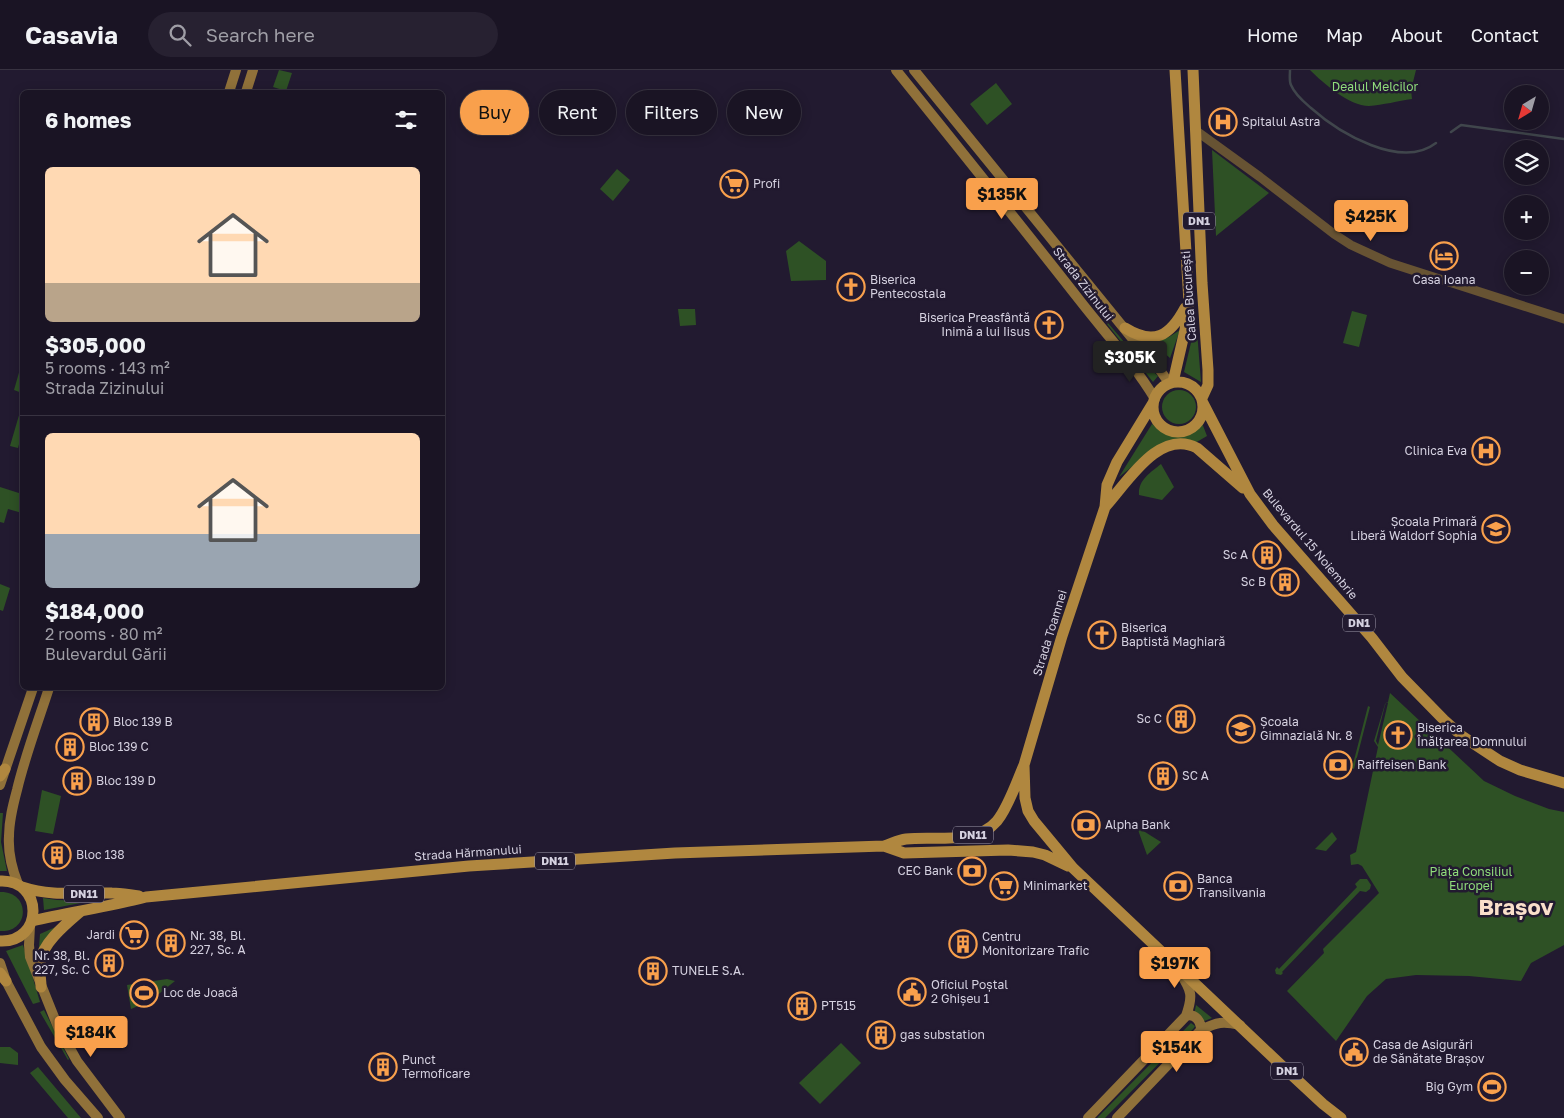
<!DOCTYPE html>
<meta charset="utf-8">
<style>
:root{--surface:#1a1424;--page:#272131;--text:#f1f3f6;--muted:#9f9ea6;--line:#383341;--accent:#f9a04c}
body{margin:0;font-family:"Golos Text",sans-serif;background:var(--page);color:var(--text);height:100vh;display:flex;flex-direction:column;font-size:19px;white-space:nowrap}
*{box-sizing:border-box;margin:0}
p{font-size:16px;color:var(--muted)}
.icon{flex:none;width:28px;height:28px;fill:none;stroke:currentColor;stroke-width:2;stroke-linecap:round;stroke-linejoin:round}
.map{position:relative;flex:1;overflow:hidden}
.details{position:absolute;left:20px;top:20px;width:425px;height:600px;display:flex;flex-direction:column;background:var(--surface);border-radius:8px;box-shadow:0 2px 12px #0003,0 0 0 1px var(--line)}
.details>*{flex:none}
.guide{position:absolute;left:460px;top:20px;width:475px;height:45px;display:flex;gap:10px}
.needle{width:32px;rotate:217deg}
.tools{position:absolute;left:1504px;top:15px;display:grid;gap:10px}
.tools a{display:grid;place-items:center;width:45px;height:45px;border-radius:50%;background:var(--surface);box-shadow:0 2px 12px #0003,0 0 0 1px var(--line);font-size:25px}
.price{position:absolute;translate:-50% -42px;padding:0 11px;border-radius:5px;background:var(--accent);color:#111;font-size:16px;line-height:32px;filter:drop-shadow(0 1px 2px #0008)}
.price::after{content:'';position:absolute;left:50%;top:30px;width:15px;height:11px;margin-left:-8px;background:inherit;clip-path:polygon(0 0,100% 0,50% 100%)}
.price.on{background:#222;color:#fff}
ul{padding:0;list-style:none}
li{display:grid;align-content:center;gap:10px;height:265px;padding:0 25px}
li+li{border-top:1px solid var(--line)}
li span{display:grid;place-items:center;height:155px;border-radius:8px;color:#555}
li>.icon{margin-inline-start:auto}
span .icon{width:90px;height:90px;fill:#fffc;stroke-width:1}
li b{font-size:21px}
h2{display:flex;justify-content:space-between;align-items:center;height:60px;padding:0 25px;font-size:21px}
.chip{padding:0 18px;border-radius:22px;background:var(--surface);box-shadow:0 2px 12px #0003,0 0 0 1px var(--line);font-size:18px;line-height:45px}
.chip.on{background:var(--accent);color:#111}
header{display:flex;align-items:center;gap:30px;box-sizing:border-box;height:70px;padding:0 25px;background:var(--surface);border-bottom:1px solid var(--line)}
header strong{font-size:24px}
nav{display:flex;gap:28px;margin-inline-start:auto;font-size:18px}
.search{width:350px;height:45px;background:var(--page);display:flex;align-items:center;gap:12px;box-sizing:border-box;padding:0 18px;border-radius:28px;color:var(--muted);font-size:19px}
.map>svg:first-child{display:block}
</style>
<header>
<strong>Casavia</strong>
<div class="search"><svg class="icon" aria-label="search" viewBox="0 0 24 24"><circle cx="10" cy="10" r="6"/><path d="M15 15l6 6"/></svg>Search here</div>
<nav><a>Home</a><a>Map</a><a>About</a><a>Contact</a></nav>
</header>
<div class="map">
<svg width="1564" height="1048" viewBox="0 0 1564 1048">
<rect width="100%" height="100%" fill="#221a30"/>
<path fill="#2e5125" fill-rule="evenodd" d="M279,0l13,3 -6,18 -13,-4z
M1310,0h106l-5,20 1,9c-14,2 -29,6 -43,7 -20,0 -46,-23 -59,-36z
M996,13l16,21 -25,21 -17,-21z
M1212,80l57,43 -53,43z
M617,99l13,11 -17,21 -13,-12z
M799,171l27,20v19l-35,1 -5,-30z
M695,239l1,16 -16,1 -2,-17z
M1352,241l15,4 -8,32 -16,-4z
M1108,253l29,34 21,19 -5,6 -46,-58z
M1195,256l2,5 4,51 -17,-10z
M1180,260l-10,28 -20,-17 19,-4z
M22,292v31l-8,-3z
M1162 337a17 17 0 1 1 34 0a17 17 0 1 1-34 0Z
M22,335v28l-4,15 -8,-2z
M1202,353l5,13 -12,7 -42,7 -34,27 33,-53c21,15 31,17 50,-1z
M1161,394l13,23 -12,13 -23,-5c-1,-15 11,-22 22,-31z
M0,417l22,7v19l-14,-4 -4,14 -4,-1z
M0,514l10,4 -7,23 -3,-1z
M1390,623l94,88 31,15 34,13 15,3v133l-33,18 -10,18 -52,-5 -53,-1 -30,4 -19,17 -31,45 -49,-50 37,-38 -1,-4 56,-56 -17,-27 -4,-2 -7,1 -1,-10 6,-3 22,-105 -4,-6 11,-37 3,-2zM1387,632l1,1 -10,42 -2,-4 9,-36z
M1368,636l2,1 -16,62 -2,-1z
M42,720l19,6 -8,38 -18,-3z
M0,743h3l-2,29 6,29h-7z
M1137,757l24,15 -14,13z
M1332,762l5,7 -11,12 -11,-2z
M1360,809h7l4,6 -1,4 -4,3 -6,-1 -78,81 1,1 -2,2 -5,-1 -1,-4 2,-3 2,2 78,-82 -2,-3z
M0,822c31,-1 30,41 0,39z
M43,828l14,2 34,1 -47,9z
M60,855l-19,29 -2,-7 1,-13z
M23,875l17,57 -7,2 -27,-53z
M167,909l8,2 -25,20 -19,8 -4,-24z
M1196,935l16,13 -10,4 -8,-7z
M44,940l25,49 -1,1 -28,-48z
M1191,953l4,3 -1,2 -89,90h-8z
M841,973l20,20 -41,41 -21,-21z
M0,977h10l8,6v12l-18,-2z
M38,997l43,51h-13l-38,-45z"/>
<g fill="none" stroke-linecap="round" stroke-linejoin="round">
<path stroke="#40464c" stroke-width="2.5" d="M1290,0c0,5 -1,11 1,15 4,10 13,17 20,23 28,25 90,62 125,35
M1451,62l10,-7 103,14"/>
<path stroke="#675333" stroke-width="9" d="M1195,60l65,47 74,57 17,11 39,18 174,56"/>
<path stroke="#90713a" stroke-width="10" d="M896,0c62,77 124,154 185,232 25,32 53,62 74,97
M914,0l222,273 19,20 14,20
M229,22l7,-22
M246,22l7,-22
M0,715l33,-97
M18,814c-6,-15 -10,-32 -9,-48 0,-16 4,-31 8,-46 8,-34 21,-68 32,-102
M30,856l-1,19 1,12 28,70 19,34 43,57
M0,893l6,18 35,66 24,33 33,38
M1186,946c9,-3 15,5 15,14
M1088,1048l98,-102c7,-20 6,-25 -6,-43
M1117,1048l84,-88c16,-8 22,-9 39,-5"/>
<path stroke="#b0873f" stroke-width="11" d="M1193,0l9,213 6,87v15l-6,13
M1125,258c29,18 45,8 60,-20
M1173,312l12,-52 4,-28 -14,-232
M1153 337a25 25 0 1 1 50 0a25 25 0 1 1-50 0Z
M1153,333l-36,59 -10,23 -2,22 -43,129 -38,129 1,33 3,13 6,10 39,47 208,197 42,39 18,14
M1203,333l47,91 23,31 99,113 30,39 42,43 18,16 38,25 20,9 44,13
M1105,437c22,-24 54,-79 92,-59l46,40
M0,706l5,-7
M884,776l20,7 104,-3 25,2 12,3 23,11
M0,811c44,-2 44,62 0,60
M22,817c30,10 59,5 90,6 9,0 18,2 27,3
M32,851c38,-9 76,-14 114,-24l323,-31 206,-13 209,-7c7,-2 14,-6 22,-7 28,-3 71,6 91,-18 11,-13 20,-40 27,-56
M0,903l6,8
M41,917c0,-8 -2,-16 -1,-24 1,-19 27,-40 41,-52"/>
</g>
<defs>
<g id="hospital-ring" transform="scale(1.4375)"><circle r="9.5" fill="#221a30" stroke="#f9a04c" stroke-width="1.5"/><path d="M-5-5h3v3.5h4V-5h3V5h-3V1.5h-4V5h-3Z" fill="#f9a04c"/></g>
<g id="supermarket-ring" transform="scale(1.4375)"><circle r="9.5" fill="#221a30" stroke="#f9a04c" stroke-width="1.5"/><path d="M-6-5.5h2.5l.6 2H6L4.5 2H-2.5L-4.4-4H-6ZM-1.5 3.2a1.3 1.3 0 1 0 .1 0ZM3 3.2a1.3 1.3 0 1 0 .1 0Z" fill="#f9a04c"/></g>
<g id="hotel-ring" transform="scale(1.4375)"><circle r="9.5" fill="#221a30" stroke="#f9a04c" stroke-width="1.5"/><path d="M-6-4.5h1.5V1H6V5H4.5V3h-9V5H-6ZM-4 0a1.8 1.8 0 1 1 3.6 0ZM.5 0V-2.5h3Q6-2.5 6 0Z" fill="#f9a04c"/></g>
<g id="church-ring" transform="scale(1.4375)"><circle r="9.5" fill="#221a30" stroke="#f9a04c" stroke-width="1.5"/><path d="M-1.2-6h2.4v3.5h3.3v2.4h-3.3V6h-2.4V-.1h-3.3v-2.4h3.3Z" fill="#f9a04c"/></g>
<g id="school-ring" transform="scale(1.4375)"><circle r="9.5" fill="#221a30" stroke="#f9a04c" stroke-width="1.5"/><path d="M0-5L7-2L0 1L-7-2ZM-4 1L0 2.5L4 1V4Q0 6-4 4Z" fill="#f9a04c"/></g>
<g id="building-ring" transform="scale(1.4375)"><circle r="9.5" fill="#221a30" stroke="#f9a04c" stroke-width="1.5"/><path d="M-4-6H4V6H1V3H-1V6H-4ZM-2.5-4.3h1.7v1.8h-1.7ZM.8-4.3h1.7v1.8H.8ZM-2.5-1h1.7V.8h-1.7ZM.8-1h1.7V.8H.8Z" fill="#f9a04c"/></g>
<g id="bank-ring" transform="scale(1.4375)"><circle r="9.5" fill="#221a30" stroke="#f9a04c" stroke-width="1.5"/><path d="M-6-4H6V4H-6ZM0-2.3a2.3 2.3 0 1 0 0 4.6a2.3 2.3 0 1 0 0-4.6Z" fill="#f9a04c"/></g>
<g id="civic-ring" transform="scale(1.4375)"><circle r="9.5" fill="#221a30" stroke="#f9a04c" stroke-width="1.5"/><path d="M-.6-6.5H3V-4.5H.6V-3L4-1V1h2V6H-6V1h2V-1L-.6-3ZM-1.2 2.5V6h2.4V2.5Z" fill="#f9a04c"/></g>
<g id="stadium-ring" transform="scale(1.4375)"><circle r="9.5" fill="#221a30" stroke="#f9a04c" stroke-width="1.5"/><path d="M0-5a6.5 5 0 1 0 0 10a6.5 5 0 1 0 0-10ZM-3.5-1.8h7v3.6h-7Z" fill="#f9a04c"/></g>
</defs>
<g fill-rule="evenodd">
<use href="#hospital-ring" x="1223" y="52"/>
<use href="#supermarket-ring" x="734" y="114"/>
<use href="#hotel-ring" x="1444" y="186"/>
<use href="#church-ring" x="851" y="217"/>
<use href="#church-ring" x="1049" y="255"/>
<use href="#hospital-ring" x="1486" y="381"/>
<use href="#school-ring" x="1496" y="459"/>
<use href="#building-ring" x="1267" y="485"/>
<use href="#building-ring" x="1285" y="512"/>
<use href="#church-ring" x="1102" y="565"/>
<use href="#building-ring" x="1181" y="649"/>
<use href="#building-ring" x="94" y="652"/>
<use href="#school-ring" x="1241" y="659"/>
<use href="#church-ring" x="1398" y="665"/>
<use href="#building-ring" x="70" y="677"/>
<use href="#bank-ring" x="1338" y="695"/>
<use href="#building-ring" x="1163" y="706"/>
<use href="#building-ring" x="77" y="711"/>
<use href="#bank-ring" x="1086" y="755"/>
<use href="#building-ring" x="57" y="785"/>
<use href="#bank-ring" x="972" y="801"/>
<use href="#supermarket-ring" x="1004" y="816"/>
<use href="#bank-ring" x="1178" y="816"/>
<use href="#supermarket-ring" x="134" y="865"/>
<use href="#building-ring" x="171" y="873"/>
<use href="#building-ring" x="963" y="874"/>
<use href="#building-ring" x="109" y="893"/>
<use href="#building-ring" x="653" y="901"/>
<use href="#civic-ring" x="912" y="922"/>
<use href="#stadium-ring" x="144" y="923"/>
<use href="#building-ring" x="802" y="936"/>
<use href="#building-ring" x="881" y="965"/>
<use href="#civic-ring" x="1354" y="982"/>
<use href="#building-ring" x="383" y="997"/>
<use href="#stadium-ring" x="1492" y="1017"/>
</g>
<g text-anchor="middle" stroke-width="5" stroke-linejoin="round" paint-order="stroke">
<g fill="#221a30" stroke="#9f9aab" stroke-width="1">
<rect x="1183" y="142.5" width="32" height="17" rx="4"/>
<rect x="1343" y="544.5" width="32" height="17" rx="4"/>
<rect x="953" y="756.5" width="40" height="17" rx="4"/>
<rect x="535" y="782.5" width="40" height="17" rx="4"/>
<rect x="64" y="815.5" width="40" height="17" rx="4"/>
<rect x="1271" y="992.5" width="32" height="17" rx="4"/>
</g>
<g font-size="11" font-weight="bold" fill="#d5d1e0">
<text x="1199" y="155">DN1</text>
<text x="1359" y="557">DN1</text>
<text x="973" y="769">DN11</text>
<text x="555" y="795">DN11</text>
<text x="84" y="828">DN11</text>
<text x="1287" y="1005">DN1</text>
</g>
<g font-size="12" fill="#90dd7b" stroke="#221a30">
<text x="1375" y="21">Dealul Melcilor</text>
<text x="1471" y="806">Piața Consiliul<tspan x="1471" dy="14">Europei</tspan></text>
</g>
<g font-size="12" fill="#d5d1e0" stroke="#221a30" text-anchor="start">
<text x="1242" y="56">Spitalul Astra</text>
<text x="753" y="118">Profi</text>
<text x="870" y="214">Biserica<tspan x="870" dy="14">Pentecostala</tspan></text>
<text x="1444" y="214" text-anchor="middle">Casa Ioana</text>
<text x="1030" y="252" text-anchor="end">Biserica Preasfântă<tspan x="1030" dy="14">Inimă a lui Iisus</tspan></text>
<text x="1467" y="385" text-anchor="end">Clinica Eva</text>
<text x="1477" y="456" text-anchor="end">Școala Primară<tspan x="1477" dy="14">Liberă Waldorf Sophia</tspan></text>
<text x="1248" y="489" text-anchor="end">Sc A</text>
<text x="1266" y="516" text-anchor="end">Sc B</text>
<text x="1121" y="562">Biserica<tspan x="1121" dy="14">Baptistă Maghiară</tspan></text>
<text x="1162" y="653" text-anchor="end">Sc C</text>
<text x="113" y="656">Bloc 139 B</text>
<text x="1260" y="656">Școala<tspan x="1260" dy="14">Gimnazială Nr. 8</tspan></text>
<text x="1417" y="662">Biserica<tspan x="1417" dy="14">Înălțarea Domnului</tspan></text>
<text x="89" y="681">Bloc 139 C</text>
<text x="1357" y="699">Raiffeisen Bank</text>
<text x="1182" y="710">SC A</text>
<text x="96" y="715">Bloc 139 D</text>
<text x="1105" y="759">Alpha Bank</text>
<text x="76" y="789">Bloc 138</text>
<text x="953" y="805" text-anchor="end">CEC Bank</text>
<text x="1197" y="813">Banca<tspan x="1197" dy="14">Transilvania</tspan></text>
<text x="1023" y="820">Minimarket</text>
<text x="115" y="869" text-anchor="end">Jardi</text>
<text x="190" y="870">Nr. 38, Bl.<tspan x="190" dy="14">227, Sc. A</tspan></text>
<text x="982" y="871">Centru<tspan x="982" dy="14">Monitorizare Trafic</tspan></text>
<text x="90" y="890" text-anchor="end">Nr. 38, Bl.<tspan x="90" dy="14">227, Sc. C</tspan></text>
<text x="672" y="905">TUNELE S.A.</text>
<text x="931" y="919">Oficiul Poștal<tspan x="931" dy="14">2 Ghișeu 1</tspan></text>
<text x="163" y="927">Loc de Joacă</text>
<text x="821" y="940">PT515</text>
<text x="900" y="969">gas substation</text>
<text x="1373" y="979">Casa de Asigurări<tspan x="1373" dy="14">de Sănătate Brașov</tspan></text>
<text x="402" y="994">Punct<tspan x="402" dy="14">Termoficare</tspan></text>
<text x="1473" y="1021" text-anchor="end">Big Gym</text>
</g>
<g font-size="12" fill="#d5d1e0" stroke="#221a30">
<text transform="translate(1083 214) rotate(52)" y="4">Strada Zizinului</text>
<text transform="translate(1189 226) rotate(-94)" y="4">Calea București</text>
<text transform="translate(1310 474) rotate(50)" y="4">Bulevardul 15 Noiembrie</text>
<text transform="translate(1050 563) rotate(-73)" y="4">Strada Toamnei</text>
<text transform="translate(468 783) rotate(-4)" y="4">Strada Hărmanului</text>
</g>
<g font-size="22" font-weight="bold" fill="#f9dfca" stroke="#221a30">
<text x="1516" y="845">Brașov</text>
</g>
</g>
</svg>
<div class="tools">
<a><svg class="needle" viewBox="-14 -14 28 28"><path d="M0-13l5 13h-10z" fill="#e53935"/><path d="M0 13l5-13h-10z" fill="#9f9ea6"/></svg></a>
<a><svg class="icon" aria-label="layers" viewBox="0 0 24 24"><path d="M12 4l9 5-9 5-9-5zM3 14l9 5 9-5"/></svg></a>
<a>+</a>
<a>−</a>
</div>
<b class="price" style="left:1002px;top:150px">$135K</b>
<b class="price" style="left:1371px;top:172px">$425K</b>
<b class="price on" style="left:1130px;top:313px">$305K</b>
<b class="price" style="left:1175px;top:919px">$197K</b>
<b class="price" style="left:91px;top:988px">$184K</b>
<b class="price" style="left:1177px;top:1003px">$154K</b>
<div class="guide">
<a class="chip on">Buy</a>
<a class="chip">Rent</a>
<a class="chip">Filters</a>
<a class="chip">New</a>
</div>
<section class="details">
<h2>6 homes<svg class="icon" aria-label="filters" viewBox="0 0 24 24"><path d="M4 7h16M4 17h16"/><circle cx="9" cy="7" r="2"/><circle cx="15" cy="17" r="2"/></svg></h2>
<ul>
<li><span style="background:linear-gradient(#ffd9b3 75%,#b9a48a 0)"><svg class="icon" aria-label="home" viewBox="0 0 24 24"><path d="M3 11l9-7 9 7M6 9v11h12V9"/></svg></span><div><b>$305,000</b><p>5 rooms · 143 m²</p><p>Strada Zizinului</p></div></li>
<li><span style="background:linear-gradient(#ffd9b3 65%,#9aa5b1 0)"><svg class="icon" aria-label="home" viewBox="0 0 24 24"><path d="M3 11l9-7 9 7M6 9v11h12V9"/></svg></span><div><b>$184,000</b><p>2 rooms · 80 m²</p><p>Bulevardul Gării</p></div></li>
</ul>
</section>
</div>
